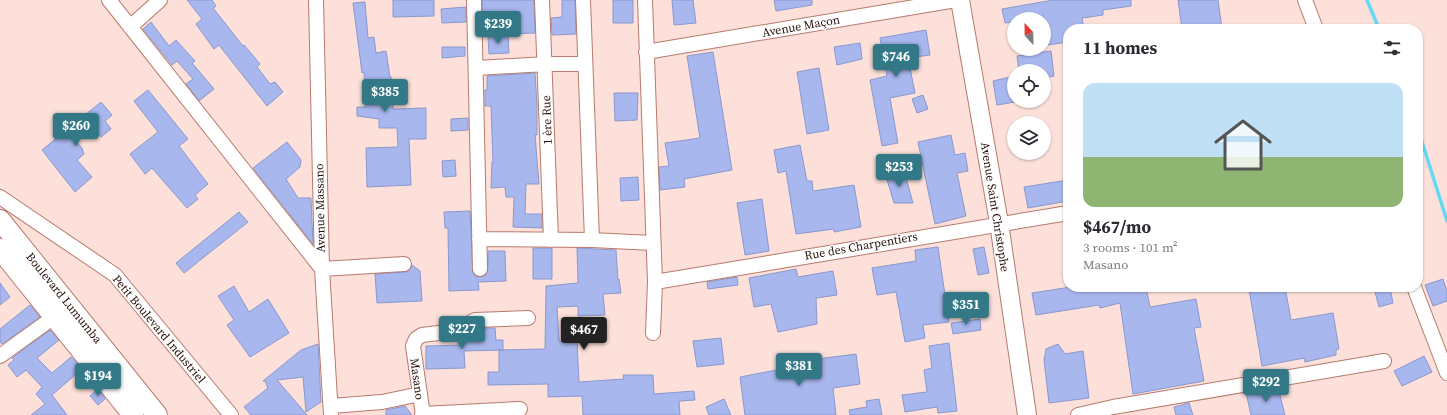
<!DOCTYPE html>
<meta charset="utf-8">
<style>
:root{--surface:#fff;--page:#f7f7f7;--text:#2b2b33;--muted:#7c7c81;--line:#e1e1e2;--accent:#337886}
body{margin:0;font-family:"Source Serif 4",serif;background:var(--page);color:var(--text);height:100vh;display:flex;flex-direction:column;font-size:15px;white-space:nowrap}
*{box-sizing:border-box;margin:0}
p{font-size:13px;color:var(--muted)}
.icon{flex:none;width:22px;height:22px;fill:none;stroke:currentColor;stroke-width:2;stroke-linecap:round;stroke-linejoin:round}
.map{position:relative;flex:1;overflow:hidden}
.panel{position:absolute;left:1063px;top:24px;width:360px;height:268px;display:flex;flex-direction:column;background:var(--surface);border-radius:16px;box-shadow:0 1px 3px #0004}
.panel>*{flex:none}
.needle{width:26px;rotate:338deg}
.fabs{position:absolute;left:1007px;top:12px;display:grid;gap:8px}
.fabs a{display:grid;place-items:center;width:44px;height:44px;border-radius:50%;background:var(--surface);box-shadow:0 1px 3px #0004;font-size:20px}
.price{position:absolute;translate:-50% -34px;padding:0 9px;border-radius:4px;background:var(--accent);color:#fff;font-size:13px;line-height:26px;filter:drop-shadow(0 1px 2px #0008)}
.price::after{content:'';position:absolute;left:50%;top:24px;width:12px;height:9px;margin-left:-6px;background:inherit;clip-path:polygon(0 0,100% 0,50% 100%)}
.price.current{background:#222;color:#fff}
ul{padding:0;list-style:none}
li{display:grid;align-content:center;gap:8px;height:212px;padding:0 20px}
li+li{border-top:1px solid var(--line)}
li span{display:grid;place-items:center;height:124px;border-radius:12px;color:#555}
li>.icon{margin-inline-start:auto}
span .icon{width:72px;height:72px;fill:#fffc;stroke-width:1}
li b{font-size:17px}
h2{display:flex;justify-content:space-between;align-items:center;height:48px;padding:0 20px;font-size:17px}
.map>svg:first-child{display:block}
</style>
<div class="map">
<svg width="1447" height="415" viewBox="0 0 1447 415">
<rect width="100%" height="100%" fill="#fce0d9"/>
<g fill="none" stroke-linecap="round" stroke-linejoin="round">
<path stroke="#62daf2" stroke-width="3.5" d="M1367,0l12,29
M1418,129l29,92"/>
</g>
<path fill="#a8b7ee" stroke="#8a98cd" d="M187,0h25l4,6 -3,2 30,38 1,-1 16,19 -3,3 13,17 5,-2 8,10 -16,14 -48,-61 -5,4 -18,-25 6,-5z
M393,0h41v16l-41,1z
M482,0h52l1,33 -24,1 -1,-19 -27,1z
M562,0h13l1,34 -24,1 -1,-17 11,-1z
M613,0h20v23h-20z
M672,0h21l3,23 -22,2z
M774,0h38v5l-36,6z
M1053,0h78v6l-28,4v5l-21,3 2,11h-16v13l-20,3 -5,-29 -29,3v3l-9,1 -3,-14z
M1178,0h40l4,29h-40z
M365,2l3,36 6,-1 2,16 10,-2 4,26h1l2,32 33,-1v31h-17l2,46 -44,2 -1,-39 32,-1 -1,-19h-18v-9l-22,-3v-9h9l-2,-35 -2,1 -9,-70z
M466,7v15l-24,1 -1,-14z
M151,22l18,24 7,-6 19,21 -3,2 22,26 -15,12 -13,-17 7,-5 -16,-18 -5,4 -29,-36z
M926,30l4,25 -22,3 7,35 -25,5 8,45 -16,3 -12,-66 17,-4 -7,-38z
M508,36l1,17 -20,1 -1,-17z
M860,43l2,16 -25,6 -3,-18z
M442,47h23v9l-23,2z
M1051,51l3,25 -10,2v-7h-25l-2,-15z
M713,52l19,118 -48,9 1,8 -25,3 -1,-23 10,-1 -4,-23 35,-5 -13,-82z
M819,68l10,62 -22,4 -10,-62z
M535,73l2,31v31h-2l4,49h-13l-1,30h17v14l-29,-1 1,-30h-8l-1,-10 -14,1 1,-26h1l-2,-56h-6v-16h2v-14z
M1010,77l5,25 -18,3 -4,-24z
M148,90l40,49 -9,7 29,38 -13,11 3,4 -11,9 -35,-40 -7,6 -15,-20 28,-22 -24,-31z
M614,93h24l-1,27 -22,1z
M923,95l5,14 -11,4 -5,-14z
M101,102l11,13 -7,6 6,8 -10,8 -11,-13 -17,14 9,10 2,6 -7,6 15,17 -17,15 -33,-42z
M468,118v12l-17,1v-12z
M951,135l4,20 10,-2 3,18 -11,2 9,43 -31,8 -17,-82z
M287,142l14,18 -1,7 -14,12 12,19h13l2,46 -60,-76z
M800,145l7,36h5l1,10 41,-6 7,42 -27,5v-3l-38,5 -10,-63 -8,2 -4,-23z
M455,160l1,16 -13,1 -1,-16z
M904,171l9,32h-19l-8,-27z
M638,177l1,23 -18,1 -1,-23z
M1068,180v21l-40,7 -4,-21z
M762,199l7,52 -24,4 -8,-52z
M470,211l3,62 3,4 9,-1 3,-7v-18h17l1,30 -28,1 1,8 -30,1 -1,-63h-3l-1,-16z
M239,212l9,10 -64,51 -8,-10z
M938,247l11,75 -26,3 2,13 -20,4 -9,-50 -19,3 -5,-27 44,-7 -1,-11z
M984,247l5,26 -11,2 -5,-26z
M533,248h19v31h-19z
M577,248l39,2 2,30 1,-1 2,14 -18,1 2,21 -27,1v-10l-21,1 2,34h18l2,41 45,-3 -1,-4h30l1,19 40,-3 1,9 -16,1 1,14h-97l-1,-19 -34,1v-13l-60,1v-13h11v-22l46,-1 1,-63 32,-3z
M412,265l8,6 2,30 -45,2 -2,-29 30,-2 4,-1z
M796,269l2,8 35,-6 4,24 -21,3 1,26 -39,8 -7,-28 -17,3 -5,-29z
M737,277l1,8 -30,4 -1,-7z
M1443,279l4,12v10l-14,5 -8,-21z
M0,283l10,14 -10,8z
M234,286l15,26 19,-13 21,34 -39,24 -23,-32 7,-5 -16,-24z
M1071,287h75l4,20 46,-8 5,28 -7,1 10,53 -71,13 -13,-91 -20,5 -1,-3 -63,10 -4,-22z
M1258,287h27l6,33 42,-7 6,36 -3,1v5l-31,7 -1,-4 -42,8 -13,-77z
M1390,288l3,15 -14,4 -4,-15z
M30,305l10,12 -38,27 -2,-2v-13z
M980,319l1,11 -28,4 -2,-11z
M477,328h18l1,12h7v10l-39,1 1,17 -39,1v-23l38,-1v-4h4v-7z
M50,330l9,10 -22,18 15,15 19,-16 11,12 -30,26 15,20h-36l14,-11 -9,-10 6,-7 -16,-17 -9,7 -9,-12 6,-5 -2,-2z
M721,338l3,26 -27,3 -4,-26z
M949,343l8,68 -19,2 -1,-6 -32,5 -3,-17 25,-3 -3,-22 8,-2 -3,-22z
M318,344l3,58 -15,10 -3,-35 -26,3 30,35h-56l-7,-8 24,-19 -3,-7h-2l38,-31z
M1058,344l7,10 18,-3 6,47 -40,5 -5,-43 2,-11z
M856,354l4,30 -27,4 3,27h-91l-5,-38 47,-9 -1,-5z
M1424,356l8,16 -30,14 -8,-15z
M1278,388l7,27h-34l-5,-22z
M98,389l7,10 -7,6 -8,-9z
M724,399l7,16h-22l-3,-8z
M879,399l3,16h-32l-1,-5 18,-3 -1,-6z
M1189,403l4,12h-17l-2,-8z
M405,406l7,9h-26v-5z"/>
<g fill="none" stroke-linecap="round" stroke-linejoin="round">
<g stroke="#b77a6c" stroke-width="16">
<path id="minor" d="M109,0l213,269 82,-5
M316,0l6,269 9,146
M474,0l6,269
M542,0l9,240
M583,0l9,240
M645,0l10,282 -2,51
M1305,0l11,29
M130,27l30,-27
M646,52l310,-52
M477,68l69,-4h39
M0,197l115,78 116,140
M479,239l113,1 60,3
M655,282l413,-69
M1414,287l33,86
M0,356l61,-44
M331,406l51,-4 38,-8
M422,414l98,-5
M423,415l-10,-69 3,-7 6,-4 33,-4 20,-11 53,-2
M1078,415l35,-8 271,-46"/>
</g>
<g stroke="#b77a6c" stroke-width="20">
<path id="tertiary" d="M960,0l39,223 28,192"/>
</g>
<g stroke="#b77a6c" stroke-width="22">
<path id="secondary" d="M0,220l157,195
M0,249l133,166"/>
</g>
<use href="#minor" stroke="#fff" stroke-width="14"/>
<use href="#tertiary" stroke="#fff" stroke-width="18"/>
<use href="#secondary" stroke="#fff" stroke-width="20"/>
</g>
<g text-anchor="middle" stroke-width="3" stroke-linejoin="round" paint-order="stroke">
<g font-size="12" fill="#28110c" stroke="#fff">
<text transform="translate(801 26) rotate(-10)" y="4">Avenue Maçon</text>
<text transform="translate(547 120) rotate(-92)" y="4">1 ère Rue</text>
<text transform="translate(995 207) rotate(81)" y="4">Avenue Saint Christophe</text>
<text transform="translate(320 208) rotate(-91)" y="4">Avenue Massano</text>
<text transform="translate(861 246) rotate(-10)" y="4">Rue des Charpentiers</text>
<text transform="translate(64 298) rotate(51)" y="4">Boulevard Lumumba</text>
<text transform="translate(159 329) rotate(50)" y="4">Petit Boulevard Industriel</text>
<text transform="translate(417 379) rotate(82)" y="4">Masano</text>
</g>
</g>
</svg>
<div class="fabs">
<a><svg class="needle" viewBox="-14 -14 28 28"><path d="M0-13l5 13h-10z" fill="#e53935"/><path d="M0 13l5-13h-10z" fill="#7c7c81"/></svg></a>
<a><svg class="icon" aria-label="locate" viewBox="0 0 24 24"><circle cx="12" cy="12" r="6"/><path d="M12 2v4M12 18v4M2 12h4M18 12h4"/></svg></a>
<a><svg class="icon" aria-label="layers" viewBox="0 0 24 24"><path d="M12 4l9 5-9 5-9-5zM3 14l9 5 9-5"/></svg></a>
</div>
<b class="price" style="left:498px;top:45px">$239</b>
<b class="price" style="left:896px;top:78px">$746</b>
<b class="price" style="left:385px;top:113px">$385</b>
<b class="price" style="left:76px;top:147px">$260</b>
<b class="price" style="left:899px;top:188px">$253</b>
<b class="price" style="left:966px;top:326px">$351</b>
<b class="price" style="left:462px;top:350px">$227</b>
<b class="price current" style="left:584px;top:351px">$467</b>
<b class="price" style="left:799px;top:387px">$381</b>
<b class="price" style="left:98px;top:397px">$194</b>
<b class="price" style="left:1266px;top:403px">$292</b>
<section class="panel">
<h2>11 homes<svg class="icon" aria-label="filters" viewBox="0 0 24 24"><path d="M4 7h16M4 17h16"/><circle cx="9" cy="7" r="2"/><circle cx="15" cy="17" r="2"/></svg></h2>
<ul>
<li><span style="background:linear-gradient(#bfe0f5 60%,#8fb573 0)"><svg class="icon" aria-label="home" viewBox="0 0 24 24"><path d="M3 11l9-7 9 7M6 9v11h12V9"/></svg></span><div><b>$467/mo</b><p>3 rooms · 101 m²</p><p>Masano</p></div></li>
</ul>
</section>
</div>
